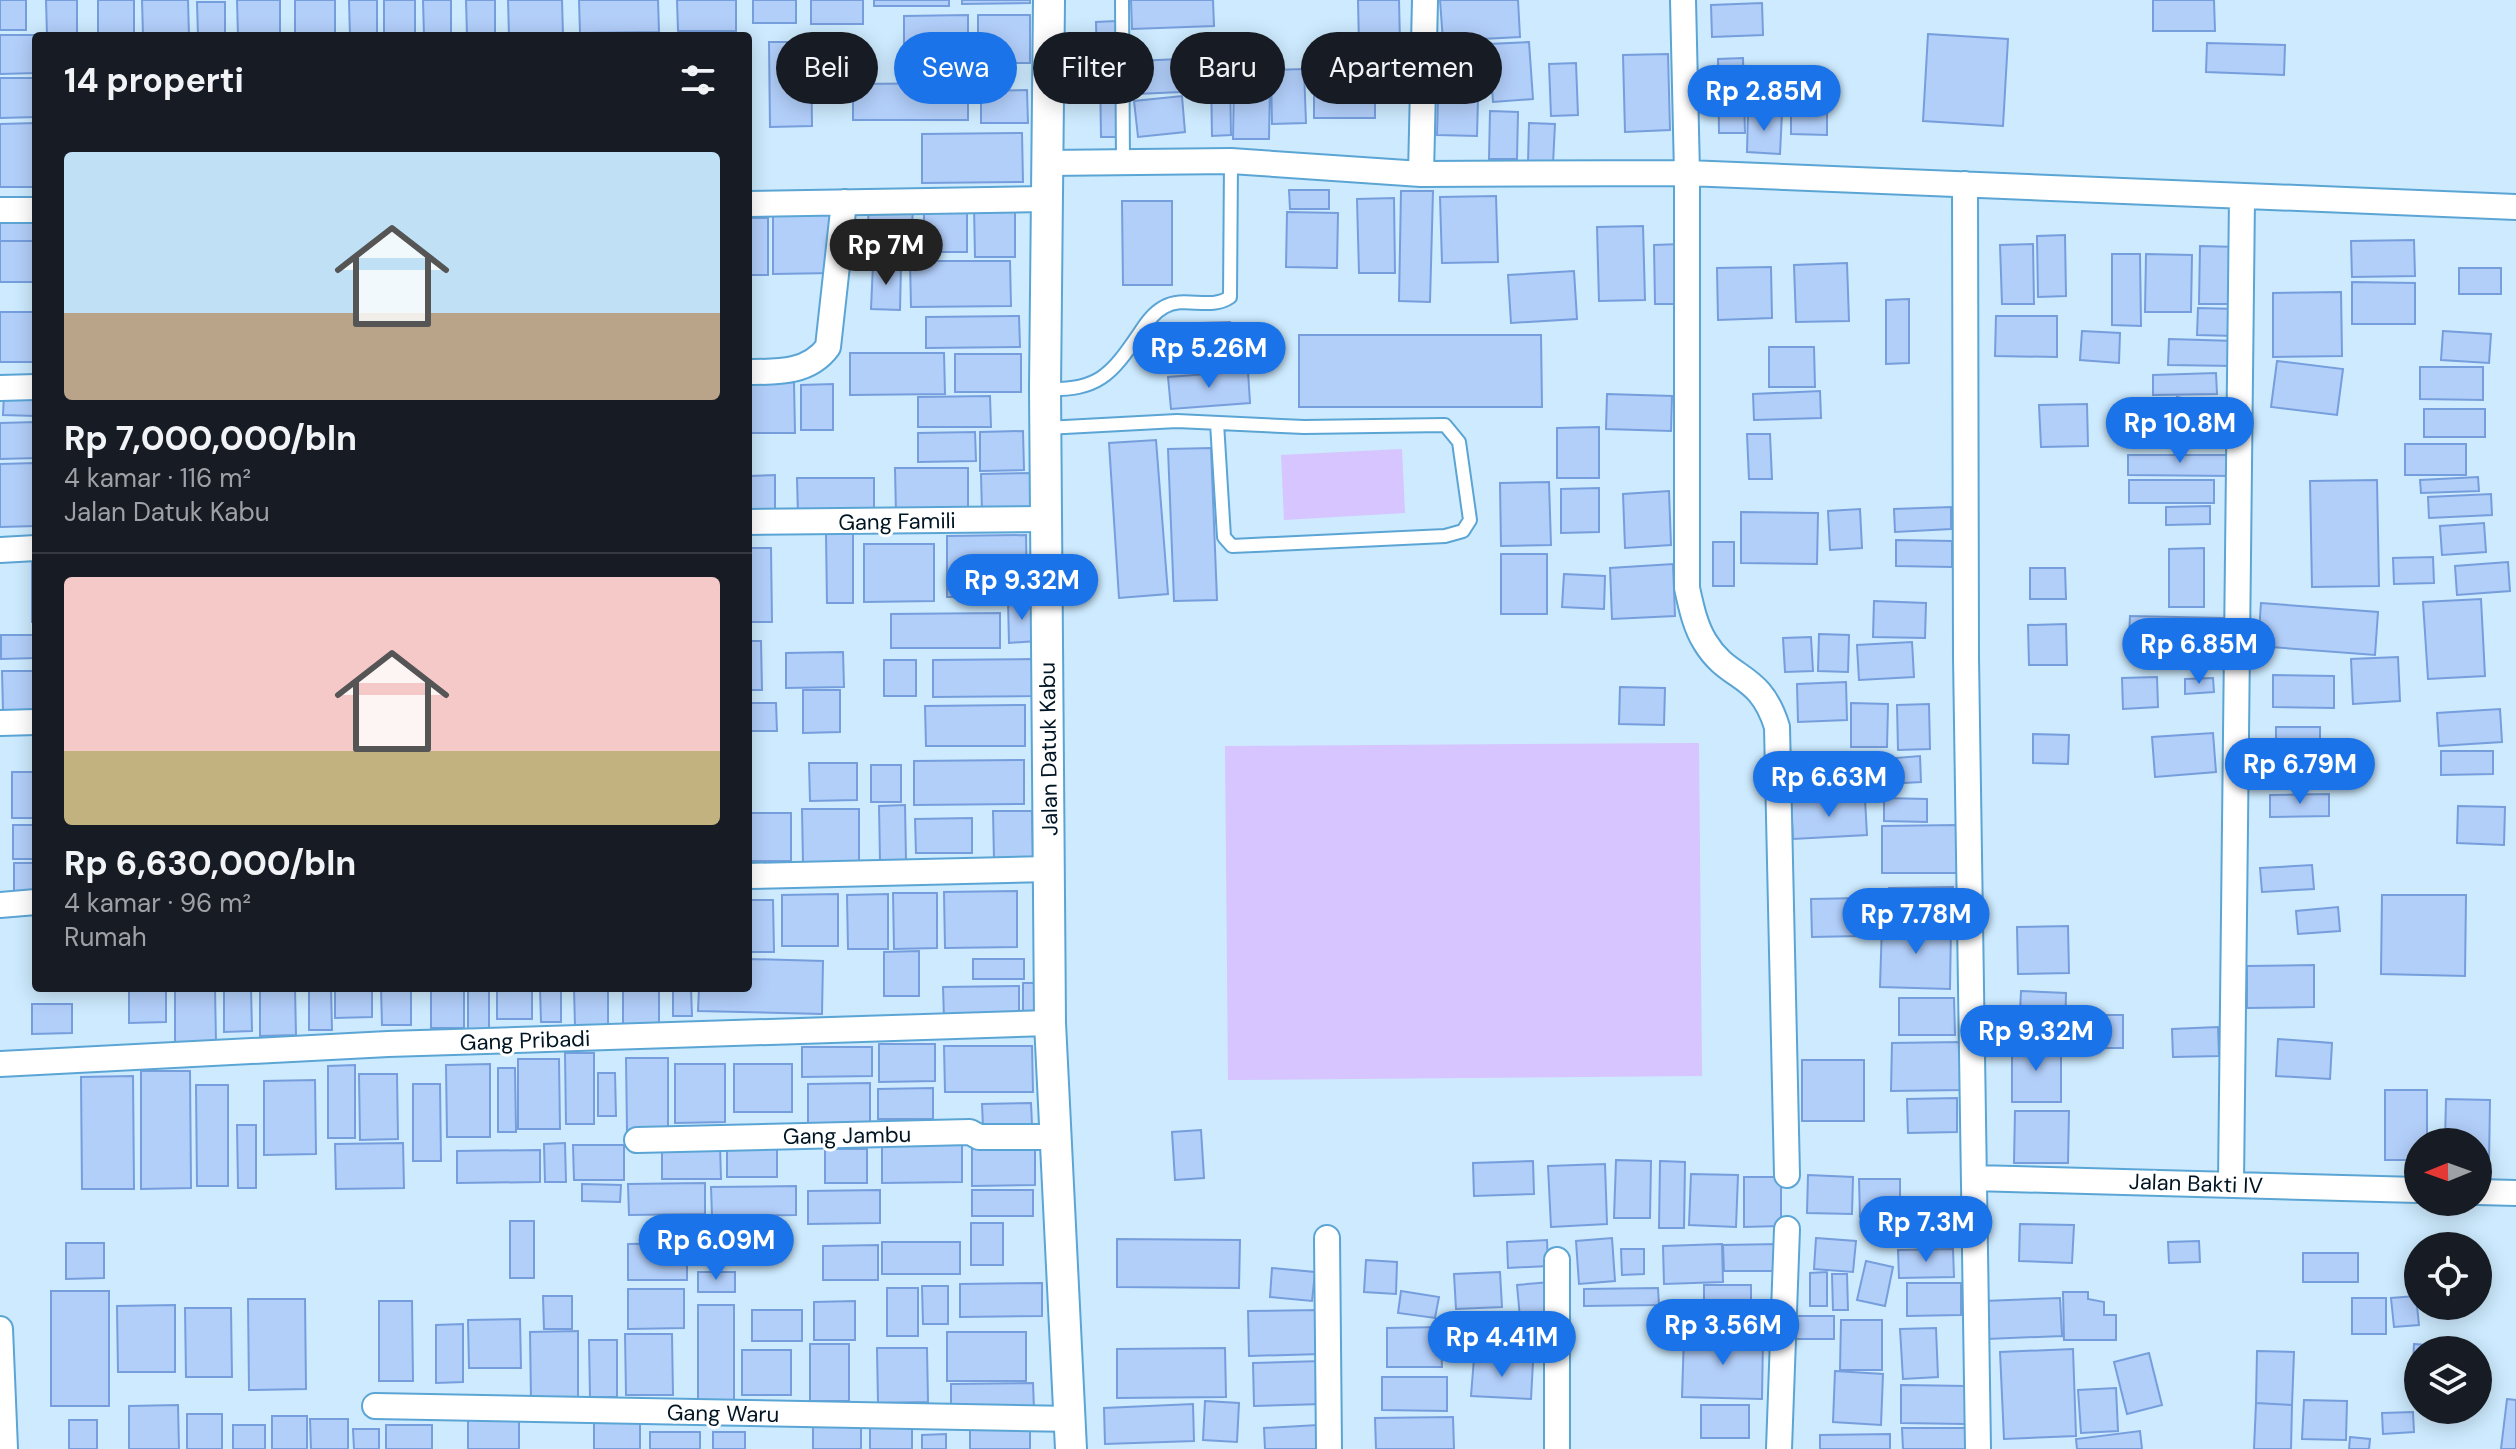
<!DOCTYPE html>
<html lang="id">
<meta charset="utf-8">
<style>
:root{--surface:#171b24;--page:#242831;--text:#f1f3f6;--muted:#9ea1a6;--line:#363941;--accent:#1a73e8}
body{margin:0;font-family:"DM Sans",sans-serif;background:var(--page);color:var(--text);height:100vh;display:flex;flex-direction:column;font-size:30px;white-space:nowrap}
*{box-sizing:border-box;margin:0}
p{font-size:26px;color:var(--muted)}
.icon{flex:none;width:44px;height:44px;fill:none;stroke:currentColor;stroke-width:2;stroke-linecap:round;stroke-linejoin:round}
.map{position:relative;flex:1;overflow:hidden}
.panel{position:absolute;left:32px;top:32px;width:720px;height:960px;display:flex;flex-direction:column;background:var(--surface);border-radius:8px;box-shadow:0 4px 20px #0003}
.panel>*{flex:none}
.top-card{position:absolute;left:776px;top:32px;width:760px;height:72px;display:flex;gap:16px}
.needle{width:52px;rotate:269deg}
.buttons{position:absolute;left:2404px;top:1128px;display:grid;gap:16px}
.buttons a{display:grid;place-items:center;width:88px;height:88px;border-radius:50%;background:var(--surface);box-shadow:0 4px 20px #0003;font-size:40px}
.price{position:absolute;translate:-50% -68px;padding:0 18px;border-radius:28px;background:var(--accent);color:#fff;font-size:26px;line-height:52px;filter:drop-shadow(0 2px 4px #0008)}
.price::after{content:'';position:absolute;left:50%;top:48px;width:24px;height:18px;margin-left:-12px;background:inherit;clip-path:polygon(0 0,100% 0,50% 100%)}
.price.current{background:#222;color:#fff}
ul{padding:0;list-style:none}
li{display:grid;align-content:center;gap:16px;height:424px;padding:0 32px}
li+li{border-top:2px solid var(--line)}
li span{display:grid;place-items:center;height:248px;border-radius:8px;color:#555}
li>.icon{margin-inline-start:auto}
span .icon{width:144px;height:144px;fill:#fffc;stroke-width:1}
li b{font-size:34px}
h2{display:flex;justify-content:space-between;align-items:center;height:96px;padding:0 32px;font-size:34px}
.pill{padding:0 28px;border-radius:36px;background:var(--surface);box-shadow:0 4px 20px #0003;font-size:28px;line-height:72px}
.pill.current{background:var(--accent);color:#fff}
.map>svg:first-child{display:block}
</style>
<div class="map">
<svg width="2516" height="1449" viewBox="0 0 2516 1449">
<rect width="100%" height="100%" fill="#cdeafe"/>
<path fill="#d6c5fe" d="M1402,449l3,64 -121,7 -3,-65z
M1699,743l3,333 -474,4 -3,-334z"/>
<path fill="#b2cffa" stroke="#769edc" stroke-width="2" d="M0,0h26v30h-26z
M46,0h31v36h-30z
M98,0h36v36h-36z
M142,0h46l1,36h-46z
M237,0h43v36h-42z
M295,0h40v36h-40z
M349,0h28v36h-27z
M384,0h31v36h-31z
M423,0h28v36h-27z
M466,0h29v36h-28z
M508,0h54l1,36h-54z
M579,0h79l1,32 -79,1z
M677,0h59v31h-58z
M753,0h43v23h-43z
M811,0h52v24h-52z
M874,0h75v6h-75z
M962,0h68v3l-68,1z
M1131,0h82l1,26 -82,3z
M1358,0h41l1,44 -41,1z
M1440,0h78l2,37 -77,4z
M2153,0h61l1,31h-62z
M197,2h28v34h-27z
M1762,3l1,32 -51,2 -1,-32z
M968,15v59l-64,1v-59z
M978,15h52v48h-52z
M1116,21l1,44 -20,1 -1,-44z
M1928,34l80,5 -5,87 -80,-5z
M0,35h41l-5,1v37l-36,1z
M769,42h42l1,84 -42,1z
M1529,42l4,57 -40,3 -4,-58z
M2207,43l78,2 -1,30 -78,-3z
M1314,48h61v70h-61z
M1668,54l2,76 -45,2 -2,-77z
M1743,58l2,75h-26l-1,-74z
M1180,59l1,33 -44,2 -2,-33z
M1576,63l2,52 -27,1 -2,-52z
M1304,69l2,54 -34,1 -1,-54z
M1115,71l2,66h-16l-1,-65z
M1230,75l1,60 -19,1 -1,-60z
M0,78h36v39l-36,1z
M1234,82h36l-1,57h-36z
M968,83v37h-115v-36z
M1027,90l1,33h-47v-32z
M1182,96l3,36 -47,5 -4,-36z
M1438,98l40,1 -1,37 -40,-1z
M1791,101h36v34l-36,-1z
M1490,111l28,1 -1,47h-28z
M1748,112l34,1 -2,41 -33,-2z
M36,123v64h-36v-63z
M1529,123l26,1 -2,40 -25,-1z
M1022,133l1,49 -101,1v-49z
M1289,190h40v19h-39z
M1401,191h32l-3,111 -31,-1z
M1496,196l2,66 -56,1 -2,-66z
M1394,198l1,75h-36l-2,-74z
M1122,201h50v84h-49z
M1015,205v52h-40l-1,-51z
M869,206l44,2 -3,49 -44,-2z
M924,207h43v45h-43z
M834,210v63l-61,1v-63z
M1287,212l51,1 -1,55 -51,-1z
M0,214h36v27h-36z
M748,218h20v57h-20z
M1643,226l2,74 -46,1 -2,-74z
M2065,235l1,61 -28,1 -1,-61z
M2414,240l1,36 -63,1 -1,-36z
M0,241h36v41h-36z
M1681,244l2,60h-28l-1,-59z
M2033,244l1,60h-32l-2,-59z
M2200,246l39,1 -1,57h-39z
M2112,254h28l1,72 -29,-1z
M2146,254l46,1 -1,57h-46z
M910,261h100l1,45 -100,1z
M1847,263l2,58 -53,1 -2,-57z
M873,264l28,1 -1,45 -29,-1z
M1771,267l1,51 -54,2 -1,-52z
M2459,268h42v26h-42z
M1574,271l3,48 -66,4 -3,-48z
M2352,282l63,1v41h-63z
M2341,292l1,64 -69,1v-64z
M1909,299v64l-23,1v-64z
M2198,308l39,1 -1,27 -39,-1z
M0,312h36v50h-36z
M1019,316l1,31 -94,1v-31z
M1996,316h61v41l-62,-1z
M1230,322l1,45 -64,2 -1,-45z
M2082,331l38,2 -1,30 -39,-3z
M2443,331l48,3 -2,29 -48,-3z
M1299,335h242l1,72h-243z
M2169,339l67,2 -1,25 -67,-1z
M1769,347h45l1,40h-46z
M850,353h94l1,41 -95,1z
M955,354h66v38h-66z
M2277,361l66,8 -6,46 -66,-8z
M2420,367h63v33l-63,-1z
M1248,371l2,32 -79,6 -3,-32z
M2216,373l1,21 -64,1v-20z
M794,382l1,51h-47v-50z
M833,384v46h-32v-45z
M1820,391l1,27 -67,2 -1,-26z
M4,394l32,1v21l-33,-1z
M1607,394l65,2 -1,35 -65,-2z
M990,396l1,31h-73v-30z
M2177,397l46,9 -4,18 -46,-8z
M2087,404l1,42 -47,1 -2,-42z
M2424,409h61v28h-61z
M36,422v36l-36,1v-36z
M2159,425h39l1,22 -40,-1z
M1599,427v51h-42v-50z
M1023,431l1,39 -44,1v-39z
M975,432l1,29 -58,1v-29z
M1747,434h23l2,45h-23z
M1156,440l12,154 -49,4 -10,-155z
M2405,444h61v31h-61z
M1211,448l6,152 -43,1 -6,-152z
M2128,455h104v21l-104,-1z
M36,463v63l-36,1v-63z
M895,468h73v47h-72z
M1031,473l1,38 -50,1 -1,-38z
M775,475v42h-27v-41z
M2478,477l1,14 -58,2 -1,-13z
M797,478h77v36l-76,1z
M2129,480h85v23h-85z
M2377,480l2,106 -67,1 -2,-106z
M1549,482l2,63 -50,1 -1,-63z
M1599,488v44l-38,1v-44z
M1669,491l2,54 -46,3 -2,-54z
M2491,494l1,21 -63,3 -1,-21z
M2210,506v18l-44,1v-18z
M1951,507v22l-56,3 -1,-23z
M1860,509l2,39 -32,2 -2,-39z
M1741,512l77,1 -1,51 -76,-1z
M2484,523l2,29 -44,3 -2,-29z
M826,533h27v70h-26z
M1026,535l1,61 -80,1v-61z
M1896,540l56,1v26l-56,-1z
M1713,542h21v44h-21z
M864,544h70v57l-70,1z
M748,548h23l1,74h-24z
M2204,548v59h-35v-58z
M1501,554h46v60h-46z
M32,555h4v67h-4z
M2433,557l1,26 -40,1 -1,-26z
M2508,562l2,29 -53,4 -2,-29z
M1673,564l2,52 -63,3 -2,-51z
M2030,568h35l1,31h-36z
M1564,574l41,2 -1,33 -42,-2z
M2481,599l4,77 -57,3 -5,-77z
M1008,601h28l1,40 -28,2z
M1874,601l52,2 -1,35 -52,-1z
M2261,603l117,9 -3,43 -117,-9z
M1000,613v35h-109v-34z
M2130,616l93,2v21l-94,-2z
M2066,624l1,41h-38l-1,-40z
M1819,634l30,1 -1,37 -30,-1z
M1,635h35v23l-35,1z
M1811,637l2,34 -28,1 -2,-34z
M748,641h13l1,49h-14z
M1912,642l2,35 -55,3 -2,-35z
M843,652l1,35 -58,1v-35z
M2398,657l2,44 -47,3 -2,-45z
M1032,659l1,37 -100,1v-37z
M884,660h32v36h-32z
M2,671h34v39h-33z
M2273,675l61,1v32l-61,-1z
M2157,677l1,30 -35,2 -1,-31z
M2213,678l1,14 -29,2v-15z
M1846,682l1,38 -49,2 -1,-38z
M1620,687l45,1 -1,37 -45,-1z
M803,690h37v42l-37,1z
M748,703h28l1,28h-29z
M1851,703l37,1 -1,43h-36z
M1929,704l1,45 -32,1 -1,-45z
M1025,705v41h-99l-1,-40z
M2500,709l2,33 -63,4 -2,-33z
M2276,727h44v25l-44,1z
M2213,733l3,39 -61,5 -3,-40z
M2033,734l36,1 -1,29 -35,-1z
M2441,751h52v23l-52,1z
M1793,755l70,1v36h-71z
M1920,756l1,26 -35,2 -2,-25z
M2365,759l2,21 -51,4 -1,-22z
M1024,760v44l-110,1v-44z
M809,763h48v37l-47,1z
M871,765h30v37h-30z
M12,772h24v46h-24z
M2329,794v22l-59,1v-22z
M1884,798l43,1v23l-43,-1z
M1865,799l2,36 -74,4 -2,-37z
M905,805l1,56h-26l-1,-55z
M2458,806l47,1 -1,38 -47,-2z
M802,809h57v53l-56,1z
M993,811h39l1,48h-39z
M748,813h43v48h-43z
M972,818v35h-56l-1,-34z
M13,825h23v34h-23z
M1957,825v48h-75v-47z
M14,863h22v29h-22z
M2312,865l2,24 -52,3 -2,-24z
M1953,887v30l-64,2v-31z
M1017,891v56l-72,1 -1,-56z
M893,893h44v55l-43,1z
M838,894v52h-56v-51z
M888,894v55h-40l-1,-54z
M2382,895h84l-1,81 -84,-2z
M1860,898v38l-48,1 -1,-38z
M748,900h25l1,52h-26z
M2338,907l2,24 -42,3 -2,-23z
M1882,924l69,1 -1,64 -70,-2z
M2068,926l1,47 -51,1 -1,-47z
M919,951v45h-35v-44z
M748,959l75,2 -1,53 -124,-3 1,-23h49z
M973,959h51v20h-51z
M2314,965v42l-67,1v-42z
M1023,983h21l-1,36h-20z
M1019,986v33l-75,1 -1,-33z
M129,988h37v34l-37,1z
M175,988h40l1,55 -41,1z
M224,988h27l1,43 -28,1z
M260,988h35l1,47 -36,1z
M309,988h22l1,42h-23z
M335,988h37v29l-37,1z
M381,988h30v37h-29z
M431,988h33v40h-33z
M468,988h21v41l-21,1z
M497,988h35v31h-35z
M540,988h21v34h-20z
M574,988h34v37l-33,1z
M623,988h36v38h-36z
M673,988h18l1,28h-19z
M2021,991l45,2 -1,43 -46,-2z
M1899,998h55l1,37h-56z
M32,1004h40v29l-40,1z
M2080,1015h43v33h-43z
M2218,1027l1,29 -46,1 -1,-28z
M2278,1039l54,4 -2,36 -54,-3z
M1960,1042l1,48 -70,1 1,-48z
M879,1044h56v37l-56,1z
M2012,1044h49v58h-49z
M944,1046h88l1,46h-88z
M802,1047h70v29l-70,1z
M565,1053h29v71h-28z
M626,1058h42v73h-41z
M518,1059h41l1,70h-42z
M1802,1060h62v61h-62z
M490,1064v73h-43l-1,-72z
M675,1064h50v58l-50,1z
M734,1064h58v48h-58z
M355,1065v73h-27v-72z
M498,1068h17l1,64h-18z
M141,1071h49l1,117 -50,1z
M598,1073h17l1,43h-18z
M359,1074h38l1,65 -38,1z
M133,1076l1,113h-52l-1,-112z
M315,1080l1,74 -52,1v-74z
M870,1083v40h-62v-39z
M413,1084h27l1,77h-28z
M196,1085h32v101h-31z
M933,1088v31h-55v-30z
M2385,1090h42v52h-9v18h-33z
M1957,1098v34l-49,1 -1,-34z
M2446,1099l44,1 -1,63 -11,-1v-20h-33z
M1031,1103l1,22 -49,2 -1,-23z
M2015,1111h54l-1,52h-54z
M237,1125h19v63h-18z
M1201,1130l3,48 -29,2 -3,-48z
M962,1141v41l-80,1v-41z
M403,1143l1,45 -68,1 -1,-45z
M565,1143l1,39h-21l-1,-38z
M573,1145h51v35h-50z
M662,1146h58l1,33h-59z
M727,1146l50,1v30h-50z
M825,1149h42v34h-42z
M972,1149h63v36l-63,1z
M540,1150v32l-83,1v-32z
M1616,1160l35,1 -1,57h-36z
M1533,1161l1,33 -60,2 -1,-33z
M1660,1161l25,1 -1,66h-25z
M1605,1164l2,60 -56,3 -3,-61z
M1691,1174l47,1 -2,52 -47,-2z
M1808,1175l45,2 -1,37 -45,-1z
M1744,1177h37v49l-37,1z
M1859,1179h41v37l-40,1z
M705,1183v31l-76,1 -1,-31z
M582,1184l39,1 -1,17 -38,-1z
M796,1186v29l-84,1 -1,-29z
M880,1190v33l-72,1v-33z
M972,1190h61v26h-61z
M1956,1202l2,39 -32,1 -2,-38z
M510,1221h24v57h-24z
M971,1223h32v42h-32z
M2020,1224l54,1 -2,38 -53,-2z
M1612,1238l3,43 -36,3 -3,-43z
M1816,1238l40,3 -3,31 -39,-3z
M1117,1239l123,1 -1,48 -122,-1z
M1547,1240l1,26 -40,2 -1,-26z
M2199,1241l1,21 -31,1 -1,-21z
M882,1242h78v32h-78z
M66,1243h38v35l-38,1z
M687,1243v37h-59v-36z
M1722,1244l1,38 -59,2 -1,-38z
M1778,1244v27h-54l-1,-26z
M878,1245v35h-55v-34z
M1621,1249h23v25l-22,1z
M1953,1249l1,28 -55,1 -1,-28z
M2303,1253h55v29h-55z
M1366,1260l31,2 -1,32 -32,-2z
M1866,1261l27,6 -8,39 -28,-6z
M1272,1268l43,4 -3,29 -42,-4z
M698,1272h37v20h-37z
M1500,1272l2,35 -46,2 -2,-35z
M1827,1272v34h-17v-33z
M1832,1274h15l1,36h-15z
M1550,1282l3,32 -33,4 -3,-33z
M1042,1283v33l-82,1v-33z
M1907,1283h54v32l-54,1z
M1704,1285h47v20h-47z
M922,1286h26v38h-25z
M887,1288h31v48h-31z
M1658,1288l1,17 -75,1v-17z
M628,1289h56v39l-56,1z
M51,1291h58v115h-58z
M1401,1291l38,6 -4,21 -37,-5z
M2063,1292h25v7l16,3v13h12v25h-52z
M543,1296h29v33h-28z
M2416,1296l3,29 -25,2 -3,-29z
M2060,1298l2,38 -75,3 -2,-38z
M2352,1298h34v36h-34z
M248,1299h57l1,90 -57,1z
M379,1301h33l1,80h-34z
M855,1301v39h-41v-38z
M175,1305v67h-57l-1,-66z
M698,1305h36v95h-36z
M185,1308h46l1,69h-46z
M752,1310h50v31h-50z
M1320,1310l1,44 -72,2 -1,-45z
M1788,1316h46v23h-46z
M520,1319l1,49h-52l-1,-48z
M1841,1320h41v50h-42z
M463,1324v58l-27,1v-58z
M1441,1327l1,40h-55v-39z
M1936,1328l2,49 -35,2 -3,-50z
M578,1331v69h-47l-1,-68z
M947,1332h79v49h-79z
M625,1334h47l1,61h-47z
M1684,1335l79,2 -1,62 -80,-2z
M589,1340h28v57h-27z
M810,1344h39v57h-39z
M2414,1344l27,2 -1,4h-22v49h-7z
M877,1348h50l1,54 -50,1z
M1225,1348l1,49 -109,1v-49z
M2073,1349l3,87 -72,3 -4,-87z
M742,1350h49v45h-49z
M2257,1351l37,1 -2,53 -36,-2z
M2149,1353l13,52 -35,9 -13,-52z
M1474,1358l59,4 -2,37 -60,-3z
M1322,1361l1,43 -69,2 -1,-43z
M1835,1371l48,3 -2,51 -48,-3z
M1382,1377h65v34l-65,-1z
M1033,1383l1,26h-83v-25z
M1901,1385l65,1 -1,38 -64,-1z
M2116,1388l2,43 -37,2 -3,-43z
M2507,1399l9,1v49h-15z
M2304,1400l43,1 -1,39 -44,-1z
M1205,1401l34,2 -2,39 -34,-2z
M2256,1403l36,2 -1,44h-37z
M1193,1404l1,37 -89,3 -1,-36z
M178,1405l1,44h-50v-43z
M1701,1405h48v33h-48z
M2413,1412l1,20 -31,2 -1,-21z
M187,1414h35v35h-35z
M272,1416h35v33h-35z
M468,1416h51v33h-51z
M1453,1417l1,32h-78l-1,-31z
M310,1419h38v30h-37z
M69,1420h28v29h-28z
M640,1420v29h-46v-28z
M813,1423h48v26h-48z
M233,1425h32v24h-32z
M386,1425h46v24h-46z
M1318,1425l1,24h-54l-1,-21z
M912,1427v22h-42v-21z
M970,1428h60v21h-60z
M1902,1428h63v21h-62z
M353,1429h26v20h-25z
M2140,1431l2,18h-65l-1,-10z
M650,1432h50v17h-50z
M713,1432h32v17h-32z
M946,1434v15h-24v-14z
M1890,1434v15h-70v-14z
M2350,1437l20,2 -1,10h-20z"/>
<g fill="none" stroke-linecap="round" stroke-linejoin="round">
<g stroke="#5ba5d5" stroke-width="16">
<path id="service" d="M1122,0l1,164
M1045,389c53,2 66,-14 94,-55 7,-11 14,-21 25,-27 20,-12 46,4 66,-10l1,-136
M1046,428l131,-7 127,6 141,-2 14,17 11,78 -7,11 -18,5 -213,10 -8,-9 -7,-114"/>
</g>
<g stroke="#5ba5d5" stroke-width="28">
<path id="minor" d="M1683,0l4,173v415c4,18 8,38 18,54 24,40 55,29 72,85l10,448
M1046,163l185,-2 190,13 266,-1 829,34
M1421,174l4,-174
M1965,184l1,473 12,792
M748,204l298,-5
M0,210h36
M748,372c30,0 61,1 80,-25l16,-145
M0,388l36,-1
M748,522l298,-3
M0,550l36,-2
M0,723l36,-1
M748,876l301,-7
M0,905l36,-3
M0,1064l388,-20 662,-21
M637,1140l333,-8 9,5h76
M1974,1178l444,12
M2231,1184l11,-987
M2478,1192l38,1
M1327,1238l2,211
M0,1329l5,120
M375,1406l697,13
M1557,1449v-189
M1779,1449l8,-220"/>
</g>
<g stroke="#5ba5d5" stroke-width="34">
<path id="tertiary" d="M1049,0l-4,389 5,634 21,426"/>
</g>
<use href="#service" stroke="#fff" stroke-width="12"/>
<use href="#minor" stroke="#fff" stroke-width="24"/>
<use href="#tertiary" stroke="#fff" stroke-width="30"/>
</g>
<g text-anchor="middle" stroke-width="6" stroke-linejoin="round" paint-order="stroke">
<g font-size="22" fill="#001523" stroke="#fff">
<text transform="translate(897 521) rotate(-1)" y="8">Gang Famili</text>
<text transform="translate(1048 749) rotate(-91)" y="8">Jalan Datuk Kabu</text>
<text transform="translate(525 1040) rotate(-2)" y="8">Gang Pribadi</text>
<text transform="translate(847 1135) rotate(-1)" y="8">Gang Jambu</text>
<text transform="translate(2196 1183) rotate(2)" y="8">Jalan Bakti IV</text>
<text transform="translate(723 1413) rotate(1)" y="8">Gang Waru</text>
</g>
</g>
</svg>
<div class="buttons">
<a><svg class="needle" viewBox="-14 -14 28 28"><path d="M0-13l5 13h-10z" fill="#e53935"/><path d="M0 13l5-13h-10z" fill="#9ea1a6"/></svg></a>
<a><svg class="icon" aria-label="locate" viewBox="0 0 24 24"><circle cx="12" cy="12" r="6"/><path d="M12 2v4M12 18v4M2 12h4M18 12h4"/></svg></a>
<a><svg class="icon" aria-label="layers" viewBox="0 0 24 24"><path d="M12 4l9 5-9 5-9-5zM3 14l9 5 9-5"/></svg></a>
</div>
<b class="price" style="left:1764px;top:133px">Rp 2.85M</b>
<b class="price current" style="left:886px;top:287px">Rp 7M</b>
<b class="price" style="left:1209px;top:390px">Rp 5.26M</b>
<b class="price" style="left:2180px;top:465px">Rp 10.8M</b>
<b class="price" style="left:1022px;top:622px">Rp 9.32M</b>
<b class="price" style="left:2199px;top:686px">Rp 6.85M</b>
<b class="price" style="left:2300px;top:806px">Rp 6.79M</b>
<b class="price" style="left:1829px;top:819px">Rp 6.63M</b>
<b class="price" style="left:1916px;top:956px">Rp 7.78M</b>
<b class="price" style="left:2036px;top:1073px">Rp 9.32M</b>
<b class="price" style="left:1926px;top:1264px">Rp 7.3M</b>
<b class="price" style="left:716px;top:1282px">Rp 6.09M</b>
<b class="price" style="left:1723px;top:1367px">Rp 3.56M</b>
<b class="price" style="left:1502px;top:1379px">Rp 4.41M</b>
<div class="top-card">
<a class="pill">Beli</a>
<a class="pill current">Sewa</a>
<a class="pill">Filter</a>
<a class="pill">Baru</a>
<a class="pill">Apartemen</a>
</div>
<section class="panel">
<h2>14 properti<svg class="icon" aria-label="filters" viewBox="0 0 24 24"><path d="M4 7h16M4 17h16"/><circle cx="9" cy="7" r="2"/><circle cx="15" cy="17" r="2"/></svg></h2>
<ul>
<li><span style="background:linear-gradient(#bfe0f5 65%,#b9a48a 0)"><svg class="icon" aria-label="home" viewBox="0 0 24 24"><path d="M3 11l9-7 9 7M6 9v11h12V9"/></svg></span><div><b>Rp 7,000,000/bln</b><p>4 kamar · 116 m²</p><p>Jalan Datuk Kabu</p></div></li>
<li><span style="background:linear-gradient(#f6c9c9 70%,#c2b280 0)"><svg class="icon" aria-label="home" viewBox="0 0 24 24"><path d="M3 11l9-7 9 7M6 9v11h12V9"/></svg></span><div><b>Rp 6,630,000/bln</b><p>4 kamar · 96 m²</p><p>Rumah</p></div></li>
</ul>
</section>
</div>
